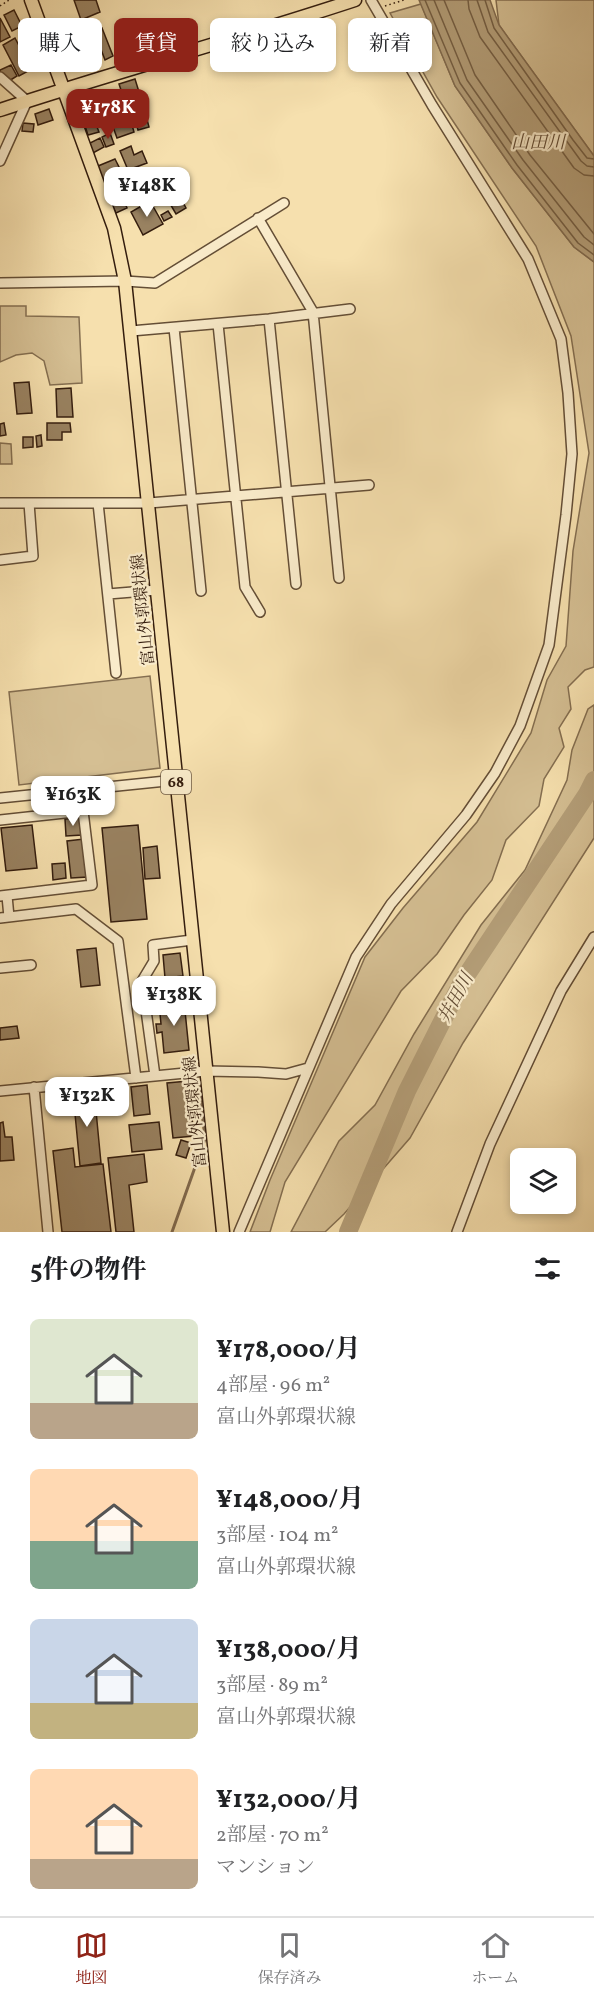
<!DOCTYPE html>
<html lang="ja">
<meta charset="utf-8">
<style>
:root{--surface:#fff;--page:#f2f2f2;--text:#202124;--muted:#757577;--line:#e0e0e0;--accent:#8f2418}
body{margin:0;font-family:Vollkorn,"Noto Serif JP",serif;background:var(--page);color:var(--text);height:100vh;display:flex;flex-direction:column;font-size:22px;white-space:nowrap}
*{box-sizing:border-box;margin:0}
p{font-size:20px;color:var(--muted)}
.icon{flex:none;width:33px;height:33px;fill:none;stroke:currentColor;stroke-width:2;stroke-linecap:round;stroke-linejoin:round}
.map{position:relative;height:1232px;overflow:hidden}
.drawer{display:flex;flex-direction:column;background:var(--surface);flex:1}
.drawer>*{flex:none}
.hud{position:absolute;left:18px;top:18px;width:558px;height:54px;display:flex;gap:12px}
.tools{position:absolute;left:510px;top:1148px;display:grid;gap:12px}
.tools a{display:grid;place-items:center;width:66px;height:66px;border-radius:9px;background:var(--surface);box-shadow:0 3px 9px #0003;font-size:30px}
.price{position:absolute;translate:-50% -51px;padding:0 14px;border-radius:12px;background:#fff;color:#222;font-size:20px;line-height:39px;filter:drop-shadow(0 2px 3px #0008)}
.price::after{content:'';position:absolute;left:50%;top:36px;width:18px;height:14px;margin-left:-9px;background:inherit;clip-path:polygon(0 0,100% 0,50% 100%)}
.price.selected{background:var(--accent);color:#fff}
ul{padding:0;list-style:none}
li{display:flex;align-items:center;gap:18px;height:150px;padding:0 30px}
li span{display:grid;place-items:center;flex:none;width:168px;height:120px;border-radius:9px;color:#555}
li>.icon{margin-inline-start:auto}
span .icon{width:72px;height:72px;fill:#fffc;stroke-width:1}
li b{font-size:26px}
h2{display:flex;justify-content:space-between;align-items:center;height:72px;padding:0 30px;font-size:26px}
.tag{padding:0 21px;border-radius:9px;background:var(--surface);box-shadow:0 3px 9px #0003;font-size:21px;line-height:54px}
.tag.selected{background:var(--accent);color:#fff}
.menu{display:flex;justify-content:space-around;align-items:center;height:84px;border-top:2px solid var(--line);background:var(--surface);font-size:16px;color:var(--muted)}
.menu a{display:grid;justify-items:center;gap:3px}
.menu .selected{color:var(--accent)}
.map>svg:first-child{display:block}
</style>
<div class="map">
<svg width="594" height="1232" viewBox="0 0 594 1232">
<rect width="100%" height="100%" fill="#f6e0ae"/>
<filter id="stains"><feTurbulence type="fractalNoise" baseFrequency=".00333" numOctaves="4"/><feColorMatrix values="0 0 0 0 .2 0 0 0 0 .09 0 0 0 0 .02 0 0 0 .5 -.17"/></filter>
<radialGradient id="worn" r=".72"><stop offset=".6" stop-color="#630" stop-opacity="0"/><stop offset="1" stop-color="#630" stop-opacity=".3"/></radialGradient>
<path fill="#d5bf93" stroke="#846e50" stroke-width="1.5" d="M496,0h98v156l-95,-131z
M421,4l34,82 57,82 62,79 20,15v405l-9,3 -17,17 3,22 -12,19 5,19 -20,32 -5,27 -33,34 -14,40 -28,35 -27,39 -36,37 -116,191 -15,50h-20l20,-52 95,-223 38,-49 74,-86 54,-89 16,-53 19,-34 7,-95 16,-98 -18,-117 -35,-90 -99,-149 -47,-84z
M0,306h26v10l53,1 3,66 -32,2 -6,-24 -12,-8 -16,2 -16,7z
M0,443l11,1 1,20h-12z
M150,676l10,92 -141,17 -10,-93z
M594,705v133l-131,205 -53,95 -66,76 -19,18h-34l48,-91 36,-36 39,-71 67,-109 44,-55 42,-90 5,-30 16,-41z"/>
<path fill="#b49e78" stroke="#816a4e" stroke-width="1.5" d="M419,0h71l9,25 95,131v106l-20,-15 -62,-79 -57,-82z"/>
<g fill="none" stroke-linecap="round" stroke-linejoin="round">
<path stroke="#745e43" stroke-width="1.5" d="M425,0l35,83 57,82 61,78 16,12
M434,0l33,80 56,80 61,77 10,8
M444,0l31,75 55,80 64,79
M468,0l1,9 11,28 94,131 10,7 10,1
M477,0l11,32 93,129 6,5 7,1
M485,0l9,28 79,112 14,18 7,1"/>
<path stroke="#816a4e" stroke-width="3" d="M172,1232l33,-93 -6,-57"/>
<path stroke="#b49e78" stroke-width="18" d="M348,1232l59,-141 55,-109 125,-188 7,-14"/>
</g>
<path fill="#998261" stroke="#341d0e" stroke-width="1.5" d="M74,0h22l4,12 -19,8z
M14,10l8,16 -10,5 -8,-16z
M0,18l10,19 -10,5z
M102,28l11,28 -8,4 -11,-29z
M15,38l10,19 9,-5 7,12 -22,12 -16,-31z
M77,40l6,15 -16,6 -6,-16z
M11,65l6,11 -8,5 -9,-8v-3z
M135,79l4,13 -16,4 -4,-12z
M99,102l4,14 -19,6 -4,-14z
M49,109l4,11 -15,5 -3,-11z
M145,112l4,15 -11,3 -4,-15z
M130,118l4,14 -17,6 -5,-14z
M95,122l4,10 -11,3 -3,-9z
M23,123l11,1 -1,8 -11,-1z
M110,133l4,11 -8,3 -4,-10z
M100,138l4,9 -11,6 -5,-9z
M131,146l3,9 8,-4 5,12 -19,7 -8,-19z
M115,159l8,16 -19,9 -6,-18z
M144,169l11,23 -15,7 -11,-23z
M179,195l7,13 -10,6 -7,-12z
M122,197l5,11 -11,5 -5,-10z
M150,201l13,23 -20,11 -12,-23z
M168,211l4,6 -8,4 -3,-6z
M29,382l3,31 -15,1 -3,-31z
M71,388l2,29h-16l-1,-28z
M4,423l2,12 -6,1v-12z
M47,423h23l1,9h-9v8h-15z
M41,435l1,11 -5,1 -1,-11z
M23,437h10v10l-10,1z
M81,818l1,17 -16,1 -1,-17z
M32,825l5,43 -31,3 -5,-43z
M138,825l9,94 -36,3 -9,-94z
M84,839l4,38 -17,1 -4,-37z
M157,846l3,32 -15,1 -2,-31z
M65,863l1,15 -13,2 -1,-16z
M96,948l4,37 -19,2 -4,-37z
M180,953l3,23 -18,2 -2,-23z
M174,978l1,8 -9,1 -1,-8z
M184,1001l5,49 -25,3 -2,-21 -5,1 -1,-9h5l-2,-20z
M17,1026l2,12 -19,2v-12z
M188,1081l6,55 -21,2 -6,-55z
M147,1085l3,29 -16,2 -3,-29z
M94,1090l7,73 -21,3 -7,-73z
M3,1122l2,15h7l2,23 -14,1v-38z
M159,1122l3,27 -30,3 -3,-27z
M181,1140l10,3 -5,15 -10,-3z
M73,1148l2,19 28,-3 8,68h-49l-9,-81z
M144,1154l3,28 -18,3 5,47h-18l-8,-74z"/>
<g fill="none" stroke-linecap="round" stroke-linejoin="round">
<g stroke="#644e36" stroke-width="12">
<path id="minor" d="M0,77l27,24 -27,60
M258,218l55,94 26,266
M0,283l125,-2 30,2 129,-80
M269,319l27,265
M218,324l27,263 15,25
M174,328l27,263
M131,331l138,-12 81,-10
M0,503h149l220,-18
M98,503l18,170
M0,560l33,-4 -4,-53
M108,594l49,-4
M0,798l176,-18
M0,820l83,-9 9,74 -92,11
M7,896l2,21
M0,918l76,-9 42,32 18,137
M0,968l31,-3
M155,1076l-13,-95 12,-20 -1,-16 39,-5
M34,1087l14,145
M0,1091l206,-20 52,1 28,2 22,-6
M239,1232l117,-275 35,-53 75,-89 29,-42 25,-47 29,-81 17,-130 6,-61 -4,-61 -7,-54 -33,-80 -96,-154 -61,-105
M457,1232l33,-88 71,-153 33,-54"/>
</g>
<g stroke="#341d0e" stroke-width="15">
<path id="major" d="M31,0l83,228 11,53 98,951
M0,110c118,-39 237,-71 355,-110"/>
</g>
<path stroke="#341d0e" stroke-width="1.5" stroke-dasharray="1.5 3" stroke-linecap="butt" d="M0,6l9,-6
M385,6l19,-6"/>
<use href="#minor" stroke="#f9ebca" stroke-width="9"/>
<use href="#major" stroke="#f6e0ae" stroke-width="12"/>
</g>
<g text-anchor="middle" stroke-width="4.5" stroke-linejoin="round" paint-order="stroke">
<rect fill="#f9ebca" stroke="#6f5b46" stroke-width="1.5" x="161" y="770" width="30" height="24" rx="4.5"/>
<g font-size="15" font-weight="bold" fill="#341d0e">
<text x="176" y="787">68</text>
</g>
<g font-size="16" fill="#341d0e" stroke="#f9ebca">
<text transform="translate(142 610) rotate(-96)" y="6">富山外郭環状線</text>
<text transform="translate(194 1112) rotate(-96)" y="6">富山外郭環状線</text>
</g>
<g font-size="18" font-style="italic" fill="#614a33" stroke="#f9ebca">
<text x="538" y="148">山田川</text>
<text transform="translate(455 998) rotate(-61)" y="6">井田川</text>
</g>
</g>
<rect width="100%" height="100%" filter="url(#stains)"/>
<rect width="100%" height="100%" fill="url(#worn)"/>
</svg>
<div class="tools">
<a><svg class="icon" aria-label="layers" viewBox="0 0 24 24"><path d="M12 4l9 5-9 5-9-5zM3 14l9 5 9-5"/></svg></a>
</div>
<b class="price selected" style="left:108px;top:140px">¥178K</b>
<b class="price" style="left:147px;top:218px">¥148K</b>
<b class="price" style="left:73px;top:827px">¥163K</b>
<b class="price" style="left:174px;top:1027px">¥138K</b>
<b class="price" style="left:87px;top:1128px">¥132K</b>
<div class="hud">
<a class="tag">購入</a>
<a class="tag selected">賃貸</a>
<a class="tag">絞り込み</a>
<a class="tag">新着</a>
</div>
</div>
<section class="drawer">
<h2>5件の物件<svg class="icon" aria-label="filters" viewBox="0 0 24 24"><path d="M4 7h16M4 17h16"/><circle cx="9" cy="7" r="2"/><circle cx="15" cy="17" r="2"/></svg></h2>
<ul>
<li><span style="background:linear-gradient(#dfe7d0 70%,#b9a48a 0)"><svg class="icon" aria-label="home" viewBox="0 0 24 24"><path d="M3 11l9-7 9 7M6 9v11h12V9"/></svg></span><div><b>¥178,000/月</b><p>4部屋 · 96 m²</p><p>富山外郭環状線</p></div></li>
<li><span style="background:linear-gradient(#ffd9b3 60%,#7fa58c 0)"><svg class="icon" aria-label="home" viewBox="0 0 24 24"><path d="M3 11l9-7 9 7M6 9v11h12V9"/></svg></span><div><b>¥148,000/月</b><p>3部屋 · 104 m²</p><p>富山外郭環状線</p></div></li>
<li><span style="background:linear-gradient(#c9d6e8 70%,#c2b280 0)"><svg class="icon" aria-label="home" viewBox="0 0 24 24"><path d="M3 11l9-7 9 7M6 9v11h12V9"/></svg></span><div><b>¥138,000/月</b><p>3部屋 · 89 m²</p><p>富山外郭環状線</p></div></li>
<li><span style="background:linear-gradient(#ffd9b3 75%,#b9a48a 0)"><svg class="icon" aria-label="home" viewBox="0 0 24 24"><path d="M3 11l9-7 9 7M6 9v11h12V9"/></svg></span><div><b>¥132,000/月</b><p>2部屋 · 70 m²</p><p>マンション</p></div></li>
</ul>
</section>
<nav class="menu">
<a class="selected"><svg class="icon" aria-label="map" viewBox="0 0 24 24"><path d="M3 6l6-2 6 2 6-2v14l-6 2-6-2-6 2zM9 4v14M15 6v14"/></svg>地図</a>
<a><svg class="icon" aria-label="saved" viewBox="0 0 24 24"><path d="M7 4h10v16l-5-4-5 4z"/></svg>保存済み</a>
<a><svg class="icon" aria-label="home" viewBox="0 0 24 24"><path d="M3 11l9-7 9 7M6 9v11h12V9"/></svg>ホーム</a>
</nav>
